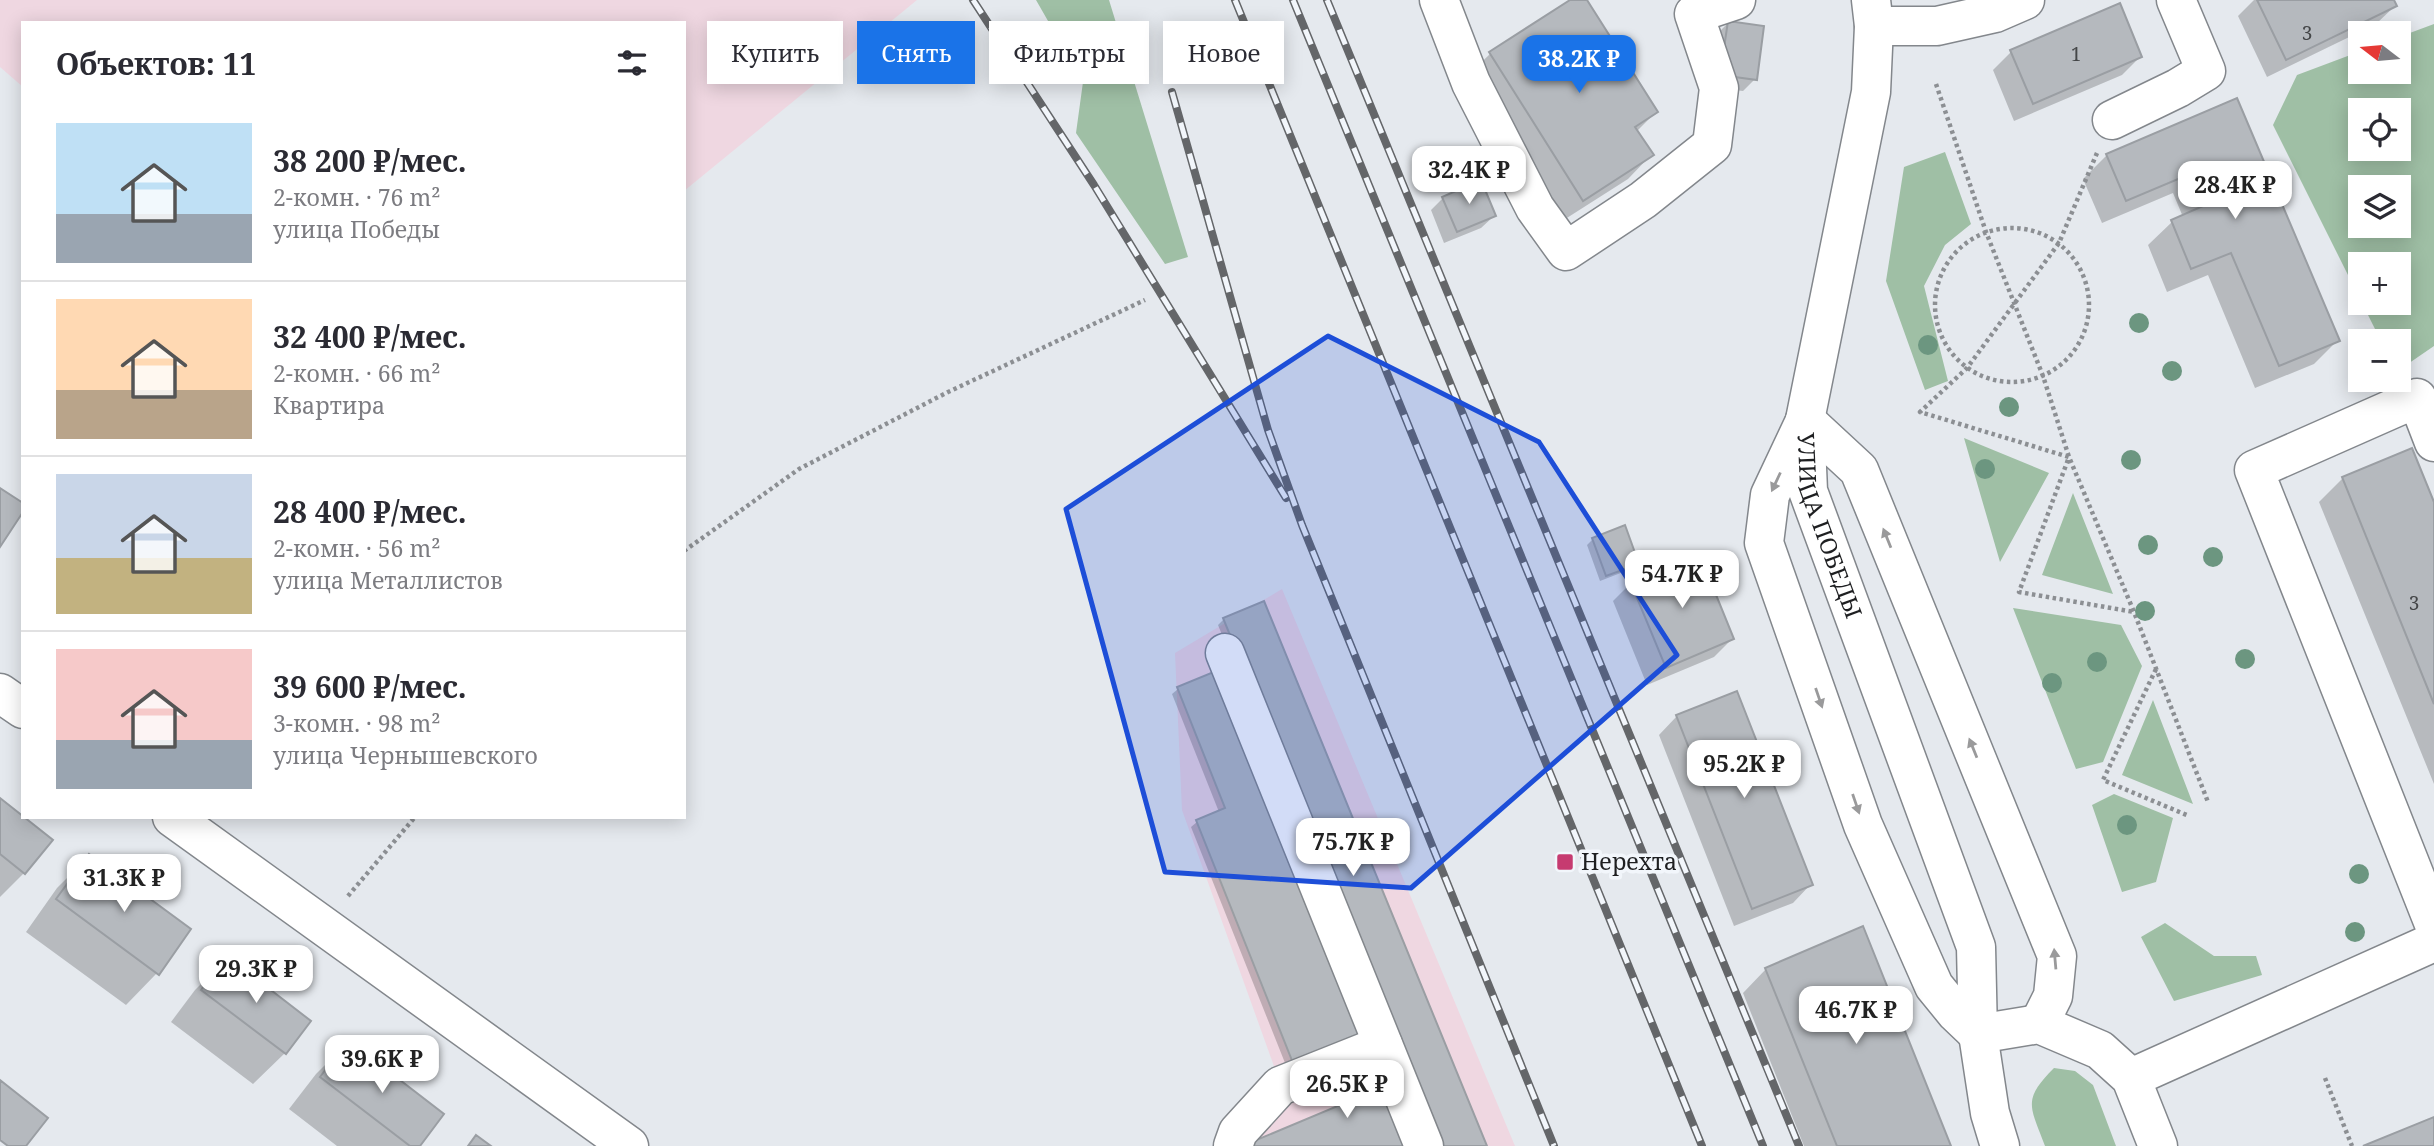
<!DOCTYPE html>
<html lang="ru">
<meta charset="utf-8">
<style>
:root{--surface:#fff;--page:#f2f2f3;--text:#2b2b33;--muted:#7c7c81;--line:#e1e1e2;--accent:#1a73e8}
body{margin:0;font-family:"Noto Serif",serif;background:var(--page);color:var(--text);height:100vh;display:flex;flex-direction:column;font-size:26px;white-space:nowrap}
*{box-sizing:border-box;margin:0}
p{font-size:23px;color:var(--muted)}
.icon{flex:none;width:38px;height:38px;fill:none;stroke:currentColor;stroke-width:2;stroke-linecap:round;stroke-linejoin:round}
.map{position:relative;flex:1;overflow:hidden}
.drawer{position:absolute;left:21px;top:21px;width:665px;height:798px;display:flex;flex-direction:column;background:var(--surface);border-radius:0px;box-shadow:0 4px 18px #0003}
.drawer>*{flex:none}
.top-card{position:absolute;left:707px;top:21px;width:665px;height:63px;display:flex;gap:14px}
.needle{width:46px;rotate:286deg}
.buttons{position:absolute;left:2348px;top:21px;display:grid;gap:14px}
.buttons a{display:grid;place-items:center;width:63px;height:63px;border-radius:0px;background:var(--surface);box-shadow:0 4px 18px #0003;font-size:35px}
.price{position:absolute;translate:-50% -60px;padding:0 16px;border-radius:14px;background:#fff;color:#222;font-size:23px;line-height:46px;filter:drop-shadow(0 2px 4px #0008)}
.price::after{content:'';position:absolute;left:50%;top:42px;width:21px;height:16px;margin-left:-10px;background:inherit;clip-path:polygon(0 0,100% 0,50% 100%)}
.price.selected{background:var(--accent);color:#fff}
ul{padding:0;list-style:none}
li{display:flex;align-items:center;gap:21px;height:175px;padding:0 35px}
li+li{border-top:2px solid var(--line)}
li span{display:grid;place-items:center;flex:none;width:196px;height:140px;border-radius:0px;color:#555}
li>.icon{margin-inline-start:auto}
span .icon{width:84px;height:84px;fill:#fffc;stroke-width:1}
li b{font-size:30px}
h2{display:flex;justify-content:space-between;align-items:center;height:84px;padding:0 35px;font-size:30px}
.pill{padding:0 24px;border-radius:0px;background:var(--surface);box-shadow:0 4px 18px #0003;font-size:24px;line-height:63px}
.pill.selected{background:var(--accent);color:#fff}
.map>svg:first-child{display:block}
</style>
<div class="map">
<svg width="2434" height="1146" viewBox="0 0 2434 1146">
<rect width="100%" height="100%" fill="#e5e9ee"/>
<path fill="#efd7e1" d="M0,0h917l-233,191v-168h-661v64l-23,-20z
M1282,589l233,557h-293l53,-77 -93,-259 -7,-157z"/>
<path fill="#9fbfa5" fill-rule="evenodd" d="M1036,0h73l79,257 -23,7 -89,-131 7,-51z
M2434,24v322l-35,24v-29h-18l-19,-38h37v-39h-38v37l-88,-176 24,-50 64,-24v21h38v-35zM2399,110v39h-38v-39zM2399,187v39h-38v-39z
M1945,152l26,72 -26,21 -21,41 24,95 -23,9 -39,-109 18,-114z
M1964,438l85,35 -49,89z
M2073,493l40,101 -71,-19z
M2013,608l108,17 21,41 -39,96 -27,7z
M2153,700l40,104 -71,-29z
M2114,794l59,24 -17,64 -34,10 -30,-87z
M2165,923l49,33h42l6,19 -88,26 -33,-64z
M2054,1068l21,3 18,14 23,61h-71c-15,-40 -23,-46 9,-78z"/>
<path fill="#0003" d="M1573,0h12l71,112 -20,20 15,23 -23,24 -69,44 -93,-146 24,-23z
M2254,0h138l3,6 -19,18 -109,53 -29,-61z
M1728,23l27,56 -12,12 -34,-4 7,-52z
M2011,52l129,5 -18,18 -108,46 -21,-51z
M2237,100l101,240 -24,24 -59,24 -47,-113 -41,17 -19,-47 24,-23 11,-5 -10,-24 -71,30 -19,-44 24,-24z
M1443,198l51,18 -13,12 -37,15 -13,-33z
M2343,478l91,29v277l-115,-282z
M1593,539l44,24 -6,6 -31,12 -13,-36z
M1631,583l101,56 -18,18 -67,28 -34,-84z
M1224,619l262,527h-55l-213,-521z
M1178,689l184,350 -73,34 -98,-246 6,-5 22,-10 -47,-118z
M1677,716l134,168 -18,19 -59,23 -75,-191z
M0,800l24,73 -24,24z
M89,856l68,117 -31,32 -100,-73 31,-44z
M227,958l58,95 -32,31 -82,-62 24,-32z
M1766,969l183,177h-145l-61,-153z
M348,1042l69,104h-80l-48,-37 27,-35z
M1339,1085l68,61 -68,-40 -6,-15z"/>
<path fill="#b5b9be" stroke="#9a9ea3" stroke-width="2" d="M1570,0h17l71,112 -23,15 19,28 -71,46 -94,-149z
M2257,0h137l3,6 -111,54z
M2120,3l22,54 -109,47 -23,-54z
M1728,21l36,5 -7,54 -37,-5z
M2237,98l103,243 -61,25 -48,-113 -40,16 -20,-49 39,-17 -13,-32 -71,30 -20,-47z
M1481,180l15,36 -39,16 -15,-35z
M2412,448l22,54v202l-92,-227z
M0,488l23,15v9l-23,35z
M1625,525l14,39 -33,12 -14,-38z
M1699,553l35,86 -68,29 -36,-87z
M1264,601l223,545h-48l-216,-528z
M1216,671l148,369 -69,28 -99,-248 29,-12 -48,-121z
M1737,691l76,194 -61,24 -76,-194z
M0,798l53,42 -28,34 -25,-20z
M89,854l102,75 -32,46 -103,-76z
M1863,926l88,220h-114l-72,-178z
M227,956l84,65 -25,33 -85,-64z
M348,1040l96,74 -24,32h-10l-90,-69z
M1376,1068l33,78h-167l103,-43 -7,-19z
M0,1080l48,38 -22,28h-18l-8,-6z
M2434,1117v29h-71z
M476,1135l15,11h-23z"/>
<g fill="none" stroke-linecap="round" stroke-linejoin="round">
<g stroke="#83878c" stroke-width="41">
<g id="minor">
<path d="M1439,0l32,83 64,125 31,43 77,-51 69,-55 7,-57 -25,-74 42,-14"/>
<path id="s1" d="M1871,0l3,26 -3,66 -66,328 3,71 168,456 2,87 12,79 10,33"/>
<path d="M1874,26h63l58,-13 30,-13"/>
<path d="M2112,120l66,-32 28,-17 -30,-71"/>
<path d="M1805,420l54,50 198,486 -4,40 -14,28"/>
<path d="M1803,425l-33,70 -6,48 99,282 71,161 22,27 22,21"/>
<path d="M2434,442l-17,-44 -163,72 180,454"/>
<path d="M1225,653l199,493"/>
<path d="M0,693l23,16"/>
<path d="M172,817l457,329"/>
<path d="M1978,1034l61,-10 61,26 31,28 27,68"/>
<path d="M2131,1078l303,-136"/>
<path d="M1233,1146l5,-14 42,-46 103,-41"/>
</g>
</g>
<path stroke="#8c8f93" stroke-width="4.5" stroke-dasharray="3.5 3.5" stroke-linecap="butt" d="M1936,84l50,148 57,144 26,81 65,155 74,190
M2097,153l-38,90 -92,125 -47,44 149,45 -50,135 115,20
M1935 305a77 77 0 1 1 154 0a77 77 0 1 1-154 0Z
M684,551l115,-82 149,-77 197,-92
M2156,669l-53,111 86,36
M348,896l67,-79
M2325,1078l27,68"/>
<use href="#minor" stroke="#fff" stroke-width="38"/>
<g stroke="#646669" stroke-width="8">
<path id="rail" d="M973,0l121,185 192,313
M1235,0l467,1146
M1293,0l470,1146
M1327,0l472,1146
M1172,92l96,338 34,95 252,621"/>
</g>
<use href="#rail" stroke="#f2f6fb" stroke-width="5" stroke-dasharray="16" stroke-linecap="butt"/>
</g>
<g fill="#6c9680">
<circle cx="2139" cy="323" r="10"/>
<circle cx="1928" cy="345" r="10"/>
<circle cx="2172" cy="371" r="10"/>
<circle cx="2009" cy="407" r="10"/>
<circle cx="2131" cy="460" r="10"/>
<circle cx="1985" cy="469" r="10"/>
<circle cx="2148" cy="545" r="10"/>
<circle cx="2213" cy="557" r="10"/>
<circle cx="2145" cy="611" r="10"/>
<circle cx="2245" cy="659" r="10"/>
<circle cx="2097" cy="662" r="10"/>
<circle cx="2052" cy="683" r="10"/>
<circle cx="2127" cy="825" r="10"/>
<circle cx="2359" cy="874" r="10"/>
<circle cx="2355" cy="932" r="10"/>
</g>
<defs><path id="oneway-solid" d="M-6-.8H1V-3.2L6.5 0L1 3.2V.8H-6Z" transform="scale(1.75)"/></defs>
<g fill="#9a9a9b">
<use href="#oneway-solid" transform="translate(1776 482) rotate(115)"/>
<use href="#oneway-solid" transform="translate(1887 538) rotate(-112)"/>
<use href="#oneway-solid" transform="translate(1819 698) rotate(71)"/>
<use href="#oneway-solid" transform="translate(1973 748) rotate(-112)"/>
<use href="#oneway-solid" transform="translate(1856 804) rotate(71)"/>
<use href="#oneway-solid" transform="translate(2055 959) rotate(-95)"/>
</g>
<path fill="#1d4ed8" fill-opacity="0.2" stroke="#1d4ed8" stroke-width="5" stroke-linejoin="round" d="M1328,336l211,106 138,213 -266,233 -246,-16 -99,-363z"/>
<rect fill="#c63b70" stroke="#f2f6fb" stroke-width="2.5" x="1556" y="853" width="18" height="18" rx="3.5"/>
<g text-anchor="middle" stroke-width="7" stroke-linejoin="round" paint-order="stroke">
<g font-size="19" fill="#444648">
<text x="2307" y="40">3</text>
<text x="2076" y="61">1</text>
<text x="2414" y="610">3</text>
</g>
<g font-size="23" fill="#1e1f21" stroke="#f2f6fb">
<text dy="8" stroke="none"><textPath href="#s1" startOffset="536">УЛИЦА ПОБЕДЫ</textPath></text>
</g>
<g font-size="23" fill="#1e1f21" stroke="#f2f6fb" text-anchor="start">
<text x="1581" y="870">Нерехта</text>
</g>
</g>
</svg>
<div class="buttons">
<a><svg class="needle" viewBox="-14 -14 28 28"><path d="M0-13l5 13h-10z" fill="#e53935"/><path d="M0 13l5-13h-10z" fill="#7c7c81"/></svg></a>
<a><svg class="icon" aria-label="locate" viewBox="0 0 24 24"><circle cx="12" cy="12" r="6"/><path d="M12 2v4M12 18v4M2 12h4M18 12h4"/></svg></a>
<a><svg class="icon" aria-label="layers" viewBox="0 0 24 24"><path d="M12 4l9 5-9 5-9-5zM3 14l9 5 9-5"/></svg></a>
<a>+</a>
<a>−</a>
</div>
<b class="price selected" style="left:1579px;top:95px">38.2K ₽</b>
<b class="price" style="left:1469px;top:206px">32.4K ₽</b>
<b class="price" style="left:2235px;top:221px">28.4K ₽</b>
<b class="price" style="left:1682px;top:610px">54.7K ₽</b>
<b class="price" style="left:1744px;top:800px">95.2K ₽</b>
<b class="price" style="left:1353px;top:878px">75.7K ₽</b>
<b class="price" style="left:124px;top:914px">31.3K ₽</b>
<b class="price" style="left:256px;top:1005px">29.3K ₽</b>
<b class="price" style="left:1856px;top:1046px">46.7K ₽</b>
<b class="price" style="left:382px;top:1095px">39.6K ₽</b>
<b class="price" style="left:1347px;top:1120px">26.5K ₽</b>
<div class="top-card">
<a class="pill">Купить</a>
<a class="pill selected">Снять</a>
<a class="pill">Фильтры</a>
<a class="pill">Новое</a>
</div>
<section class="drawer">
<h2>Объектов: 11<svg class="icon" aria-label="filters" viewBox="0 0 24 24"><path d="M4 7h16M4 17h16"/><circle cx="9" cy="7" r="2"/><circle cx="15" cy="17" r="2"/></svg></h2>
<ul>
<li><span style="background:linear-gradient(#bfe0f5 65%,#9aa5b1 0)"><svg class="icon" aria-label="home" viewBox="0 0 24 24"><path d="M3 11l9-7 9 7M6 9v11h12V9"/></svg></span><div><b>38 200 ₽/мес.</b><p>2-комн. · 76 m²</p><p>улица Победы</p></div></li>
<li><span style="background:linear-gradient(#ffd9b3 65%,#b9a48a 0)"><svg class="icon" aria-label="home" viewBox="0 0 24 24"><path d="M3 11l9-7 9 7M6 9v11h12V9"/></svg></span><div><b>32 400 ₽/мес.</b><p>2-комн. · 66 m²</p><p>Квартира</p></div></li>
<li><span style="background:linear-gradient(#c9d6e8 60%,#c2b280 0)"><svg class="icon" aria-label="home" viewBox="0 0 24 24"><path d="M3 11l9-7 9 7M6 9v11h12V9"/></svg></span><div><b>28 400 ₽/мес.</b><p>2-комн. · 56 m²</p><p>улица Металлистов</p></div></li>
<li><span style="background:linear-gradient(#f6c9c9 65%,#9aa5b1 0)"><svg class="icon" aria-label="home" viewBox="0 0 24 24"><path d="M3 11l9-7 9 7M6 9v11h12V9"/></svg></span><div><b>39 600 ₽/мес.</b><p>3-комн. · 98 m²</p><p>улица Чернышевского</p></div></li>
</ul>
</section>
</div>
